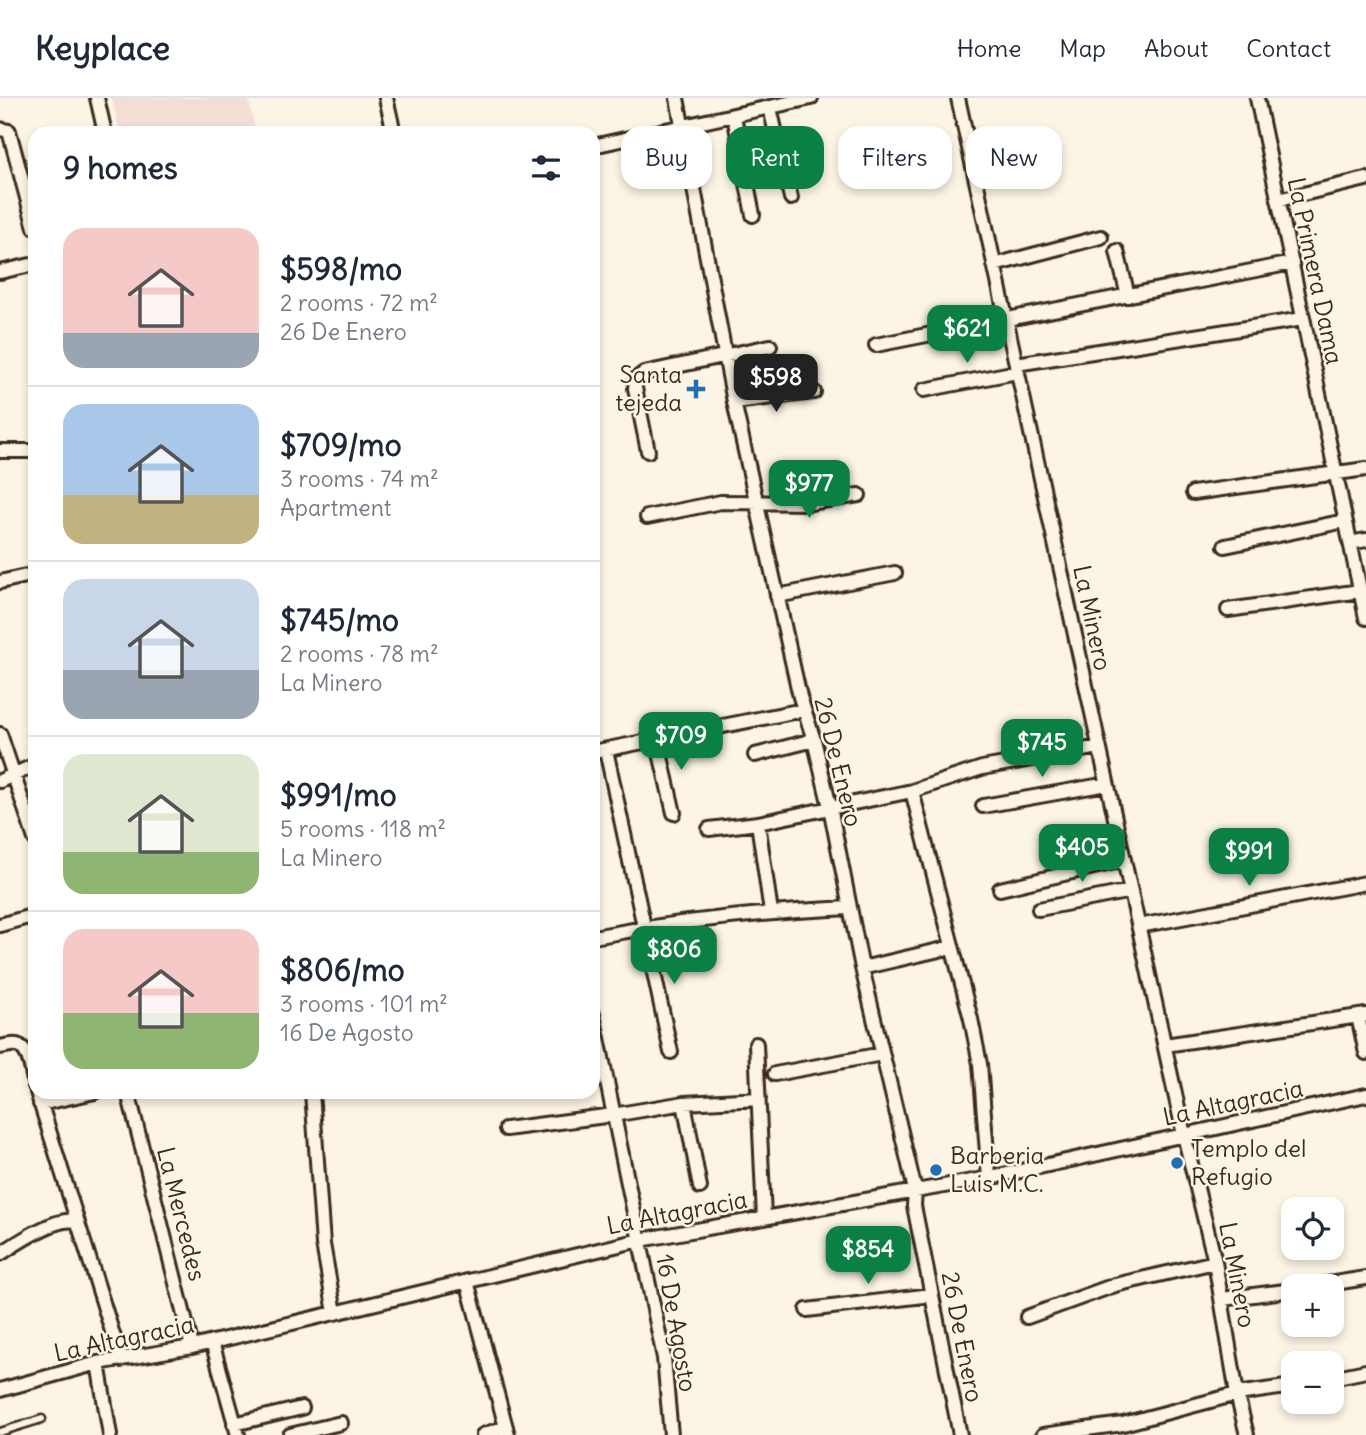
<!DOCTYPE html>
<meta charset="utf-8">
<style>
:root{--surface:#fff;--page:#f2f2f3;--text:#1f2937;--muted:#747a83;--line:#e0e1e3;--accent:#0b8043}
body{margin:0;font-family:Delius,sans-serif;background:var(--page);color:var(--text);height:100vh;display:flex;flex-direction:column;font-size:26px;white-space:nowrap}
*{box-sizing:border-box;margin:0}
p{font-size:23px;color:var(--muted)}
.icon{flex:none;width:38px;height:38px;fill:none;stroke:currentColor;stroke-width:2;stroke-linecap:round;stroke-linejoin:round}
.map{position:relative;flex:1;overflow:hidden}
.panel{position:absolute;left:28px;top:28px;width:572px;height:973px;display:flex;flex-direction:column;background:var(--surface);border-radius:21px;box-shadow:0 4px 10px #0003}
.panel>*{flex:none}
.banner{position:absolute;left:621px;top:28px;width:639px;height:63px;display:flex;gap:14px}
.buttons{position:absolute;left:1281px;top:1099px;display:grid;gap:14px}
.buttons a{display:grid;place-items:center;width:63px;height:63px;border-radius:14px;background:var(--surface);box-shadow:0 4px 10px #0003;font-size:35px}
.price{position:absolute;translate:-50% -60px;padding:0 16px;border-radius:14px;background:var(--accent);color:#fff;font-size:23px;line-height:46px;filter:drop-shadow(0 2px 4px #0008)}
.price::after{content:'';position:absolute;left:50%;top:42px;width:21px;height:16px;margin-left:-10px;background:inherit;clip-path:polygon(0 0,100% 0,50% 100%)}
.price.active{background:#222;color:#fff}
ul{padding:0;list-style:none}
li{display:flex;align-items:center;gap:21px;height:175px;padding:0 35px}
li+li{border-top:2px solid var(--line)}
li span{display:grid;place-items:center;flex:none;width:196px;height:140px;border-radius:21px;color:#555}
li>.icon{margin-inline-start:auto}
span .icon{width:84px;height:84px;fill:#fffc;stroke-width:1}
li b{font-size:30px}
h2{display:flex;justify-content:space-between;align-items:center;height:84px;padding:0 35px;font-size:30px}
.chip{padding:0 24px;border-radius:21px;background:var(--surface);box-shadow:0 4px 10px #0003;font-size:24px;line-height:63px}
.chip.active{background:var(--accent);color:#fff}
header{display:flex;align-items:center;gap:42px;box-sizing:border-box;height:98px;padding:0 35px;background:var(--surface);border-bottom:2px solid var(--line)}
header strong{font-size:33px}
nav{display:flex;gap:38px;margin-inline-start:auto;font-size:24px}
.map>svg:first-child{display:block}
</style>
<header>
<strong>Keyplace</strong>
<nav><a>Home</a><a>Map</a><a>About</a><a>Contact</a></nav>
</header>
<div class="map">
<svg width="1366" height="1337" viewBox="0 0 1366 1337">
<rect width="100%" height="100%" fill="#fcf5e5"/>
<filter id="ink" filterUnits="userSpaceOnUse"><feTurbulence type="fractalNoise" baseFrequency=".0143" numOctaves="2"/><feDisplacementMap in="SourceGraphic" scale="14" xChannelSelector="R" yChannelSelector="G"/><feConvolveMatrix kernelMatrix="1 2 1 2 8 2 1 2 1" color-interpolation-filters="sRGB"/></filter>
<g filter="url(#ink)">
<path fill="#f3ddd7" d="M112,0h136l8,35h-136z"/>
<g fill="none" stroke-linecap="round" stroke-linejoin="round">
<g stroke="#3b2a1e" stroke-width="11">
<path id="service" d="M0,1334l42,-13"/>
</g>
<g stroke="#3b2a1e" stroke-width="18">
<path id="minor" d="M97,0l8,35
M386,0l8,35
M677,0l57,304 66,295 14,43 16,67 32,161 53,222 -1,16 46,229
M958,0l226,1037 31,127 22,132 10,41
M1257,0l109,520
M770,10l21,90
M734,18l19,99
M0,31l9,2 26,97
M593,48l218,-48
M1278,102l88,-21
M1117,153l11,45
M994,167l107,-28
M0,174l35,-8
M876,247l416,-82
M1016,266l287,-45
M924,292l93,-18
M734,304l80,-10
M0,353h35
M648,353l-13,-63 1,-9 8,-6 126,-27
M1193,395l173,-24
M647,419l74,-15 89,1 49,-8
M1350,445l16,-3
M1225,448l120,-25
M0,484l35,-8
M777,498l118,-23
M1228,512l132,-19
M0,636l35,105
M657,642l17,73
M606,652l65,302
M593,654l210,-42
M755,657l59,-15
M0,683l35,-16
M912,693l59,228 9,45 9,114
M983,708l124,-22
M758,725l13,89
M709,731l49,-6 154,-32 70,-23 117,-21
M1000,791l124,-29
M1039,811l92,-18
M0,827l35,-10
M1139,828l227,-43
M593,839c85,-16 170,-25 256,-29
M862,870l90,-21
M593,916l71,344 7,77
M1358,918l8,37
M756,946l8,174
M1165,947l201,-30
M0,949c5,-1 13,-3 17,-2 14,4 15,30 18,41
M775,976l107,-20
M37,994l84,268
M128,994l64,255
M312,994l11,152 12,69
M684,1005l16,84
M40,1006l55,-12
M506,1031l107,-14 71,-12 75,-4
M0,1156c17,-11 55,-37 75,-33
M467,1183l41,154
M1316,1188l50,-8
M1222,1201l71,-9
M807,1212l125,-15
M1027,1219l88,-32 100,-23
M212,1244l26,93
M98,1265l12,72
M1332,1280l34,-7
M0,1292l98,-27 94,-16 448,-107 349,-62 377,-83
M234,1326l68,-16
M290,1337l51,-12
M483,1337l23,-8
M1043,1337l80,-11 114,-30 56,-8"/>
</g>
<use href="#service" stroke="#fcf5e5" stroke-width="6"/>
<use href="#minor" stroke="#fcf5e5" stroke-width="12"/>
</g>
</g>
<g fill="#1f6fb2" stroke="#fcf5e5" stroke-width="2.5">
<path d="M692.5 280.5h7v7h7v7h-7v7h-7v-7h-7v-7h7z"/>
<circle cx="1177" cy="1065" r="7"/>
<circle cx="936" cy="1072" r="7"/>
</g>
<g text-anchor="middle" stroke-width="5" stroke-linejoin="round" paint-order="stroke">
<g font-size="24" fill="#3b2a1e" stroke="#fcf5e5">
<text transform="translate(1315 173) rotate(78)" y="8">La Primera Dama</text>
<text transform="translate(1092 520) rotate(78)" y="8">La Minero</text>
<text transform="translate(838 664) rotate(76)" y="8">26 De Enero</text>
<text transform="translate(1233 1005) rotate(-12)" y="8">La Altagracia</text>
<text transform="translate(677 1115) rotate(-11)" y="8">La Altagracia</text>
<text transform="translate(181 1116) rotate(76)" y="8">La Mercedes</text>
<text transform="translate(1237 1177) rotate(79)" y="8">La Minero</text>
<text transform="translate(676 1225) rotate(80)" y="8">16 De Agosto</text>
<text transform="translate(962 1239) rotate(79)" y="8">26 De Enero</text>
<text transform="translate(124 1241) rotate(-12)" y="8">La Altagracia</text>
</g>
<g font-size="24" fill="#3b2a1e" stroke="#fcf5e5" text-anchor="start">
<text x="682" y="285" text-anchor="end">Santa<tspan x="682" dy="28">tejeda</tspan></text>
<text x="1191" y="1059">Templo del<tspan x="1191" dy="28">Refugio</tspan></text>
<text x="950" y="1066">Barberia<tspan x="950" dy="28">Luis M.C.</tspan></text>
</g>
</g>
</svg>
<div class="buttons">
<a><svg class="icon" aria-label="locate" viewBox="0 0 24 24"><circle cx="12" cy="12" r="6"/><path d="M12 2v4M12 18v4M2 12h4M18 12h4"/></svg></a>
<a>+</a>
<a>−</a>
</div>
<b class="price" style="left:967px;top:267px">$621</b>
<b class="price active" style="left:776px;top:316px">$598</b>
<b class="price" style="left:809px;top:422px">$977</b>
<b class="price" style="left:681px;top:674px">$709</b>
<b class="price" style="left:1042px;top:681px">$745</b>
<b class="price" style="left:1082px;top:786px">$405</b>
<b class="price" style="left:1249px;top:790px">$991</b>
<b class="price" style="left:674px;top:888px">$806</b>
<b class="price" style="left:868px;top:1188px">$854</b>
<div class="banner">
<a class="chip">Buy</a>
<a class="chip active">Rent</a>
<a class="chip">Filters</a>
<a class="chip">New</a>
</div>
<section class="panel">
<h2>9 homes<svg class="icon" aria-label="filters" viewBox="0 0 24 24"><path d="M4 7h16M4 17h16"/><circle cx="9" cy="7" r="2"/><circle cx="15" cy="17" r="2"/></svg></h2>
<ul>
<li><span style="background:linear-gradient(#f6c9c9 75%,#9aa5b1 0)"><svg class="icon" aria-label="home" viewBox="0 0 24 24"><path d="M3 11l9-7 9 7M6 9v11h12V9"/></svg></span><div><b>$598/mo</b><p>2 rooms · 72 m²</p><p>26 De Enero</p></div></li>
<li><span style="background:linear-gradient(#a9c7e8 65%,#c2b280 0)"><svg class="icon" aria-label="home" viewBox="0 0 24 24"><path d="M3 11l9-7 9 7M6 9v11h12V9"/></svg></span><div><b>$709/mo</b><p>3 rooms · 74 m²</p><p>Apartment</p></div></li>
<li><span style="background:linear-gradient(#c9d6e8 65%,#9aa5b1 0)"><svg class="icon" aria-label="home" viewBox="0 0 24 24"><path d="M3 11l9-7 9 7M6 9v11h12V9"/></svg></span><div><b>$745/mo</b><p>2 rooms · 78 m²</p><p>La Minero</p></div></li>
<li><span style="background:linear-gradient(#dfe7d0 70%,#8fb573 0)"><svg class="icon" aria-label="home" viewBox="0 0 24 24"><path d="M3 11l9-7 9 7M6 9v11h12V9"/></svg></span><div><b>$991/mo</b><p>5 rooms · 118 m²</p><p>La Minero</p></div></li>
<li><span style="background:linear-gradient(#f6c9c9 60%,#8fb573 0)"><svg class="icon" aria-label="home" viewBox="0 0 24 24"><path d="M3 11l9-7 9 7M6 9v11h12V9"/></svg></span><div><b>$806/mo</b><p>3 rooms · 101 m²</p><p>16 De Agosto</p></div></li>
</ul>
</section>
</div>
